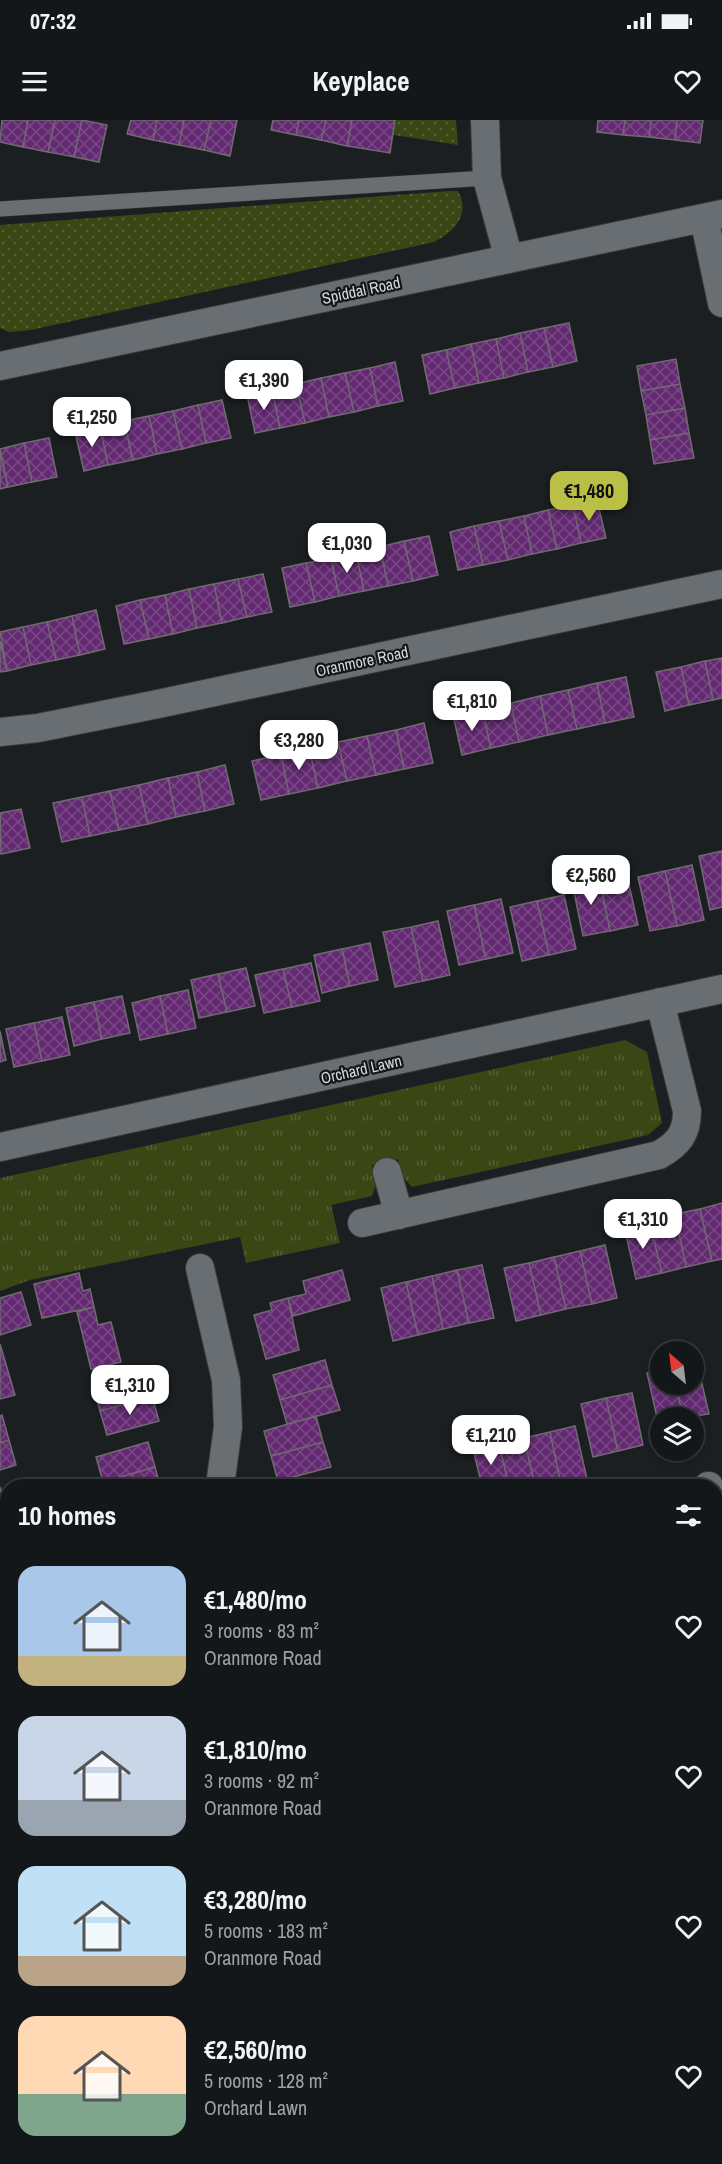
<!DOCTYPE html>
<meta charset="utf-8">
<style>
:root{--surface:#14171a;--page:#212427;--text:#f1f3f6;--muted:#9d9fa2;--line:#333639;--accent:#bac045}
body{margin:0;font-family:"Archivo Narrow",sans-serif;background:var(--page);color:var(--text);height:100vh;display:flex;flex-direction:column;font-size:22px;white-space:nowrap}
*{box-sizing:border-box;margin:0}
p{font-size:20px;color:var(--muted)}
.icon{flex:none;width:33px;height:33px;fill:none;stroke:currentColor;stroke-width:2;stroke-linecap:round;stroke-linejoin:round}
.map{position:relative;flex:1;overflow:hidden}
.details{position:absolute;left:0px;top:1359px;width:723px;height:686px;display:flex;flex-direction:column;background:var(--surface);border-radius:24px 24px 0 0;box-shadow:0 3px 9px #0003,0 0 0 2px var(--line)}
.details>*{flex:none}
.needle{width:39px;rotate:332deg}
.buttons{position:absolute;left:650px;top:1221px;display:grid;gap:12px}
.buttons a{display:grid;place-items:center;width:54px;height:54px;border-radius:50%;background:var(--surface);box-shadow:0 3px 9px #0003,0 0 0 2px var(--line);font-size:30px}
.price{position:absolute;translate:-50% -51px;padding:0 14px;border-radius:12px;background:#fff;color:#222;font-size:20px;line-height:39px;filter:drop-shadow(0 2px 3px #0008)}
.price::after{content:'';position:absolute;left:50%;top:36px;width:18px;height:14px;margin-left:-9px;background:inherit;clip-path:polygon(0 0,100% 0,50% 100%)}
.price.active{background:var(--accent);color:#111}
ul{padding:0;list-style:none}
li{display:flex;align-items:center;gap:18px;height:150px;padding:0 18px}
li span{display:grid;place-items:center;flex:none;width:168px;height:120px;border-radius:18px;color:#555}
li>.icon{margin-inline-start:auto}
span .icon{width:72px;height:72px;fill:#fffc;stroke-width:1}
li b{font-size:26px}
h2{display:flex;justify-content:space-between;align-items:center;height:72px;padding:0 18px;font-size:26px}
.status{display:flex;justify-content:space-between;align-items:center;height:42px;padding:0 30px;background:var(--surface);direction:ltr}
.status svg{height:16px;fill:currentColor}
header{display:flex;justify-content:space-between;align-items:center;height:78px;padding:0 18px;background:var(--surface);font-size:27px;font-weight:800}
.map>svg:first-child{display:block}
</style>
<div class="status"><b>07:32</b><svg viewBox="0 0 49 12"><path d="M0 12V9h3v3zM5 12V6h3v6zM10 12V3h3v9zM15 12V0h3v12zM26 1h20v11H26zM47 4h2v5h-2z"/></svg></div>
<header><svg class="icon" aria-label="menu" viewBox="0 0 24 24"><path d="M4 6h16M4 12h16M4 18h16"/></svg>Keyplace<svg class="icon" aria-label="heart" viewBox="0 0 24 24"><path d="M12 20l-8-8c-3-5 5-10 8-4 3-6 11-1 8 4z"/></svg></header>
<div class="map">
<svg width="722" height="2044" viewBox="0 0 722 2044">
<defs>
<pattern id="grass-dots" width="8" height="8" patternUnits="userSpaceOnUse" patternTransform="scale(1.5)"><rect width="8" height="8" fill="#3a4613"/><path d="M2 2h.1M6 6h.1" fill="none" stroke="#566035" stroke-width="1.8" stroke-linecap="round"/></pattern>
<pattern id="park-tufts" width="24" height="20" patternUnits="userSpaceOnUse" patternTransform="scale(1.5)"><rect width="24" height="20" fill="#3a4613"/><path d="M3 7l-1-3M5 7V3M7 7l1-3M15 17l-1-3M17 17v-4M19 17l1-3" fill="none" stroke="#566035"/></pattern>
<pattern id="building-cross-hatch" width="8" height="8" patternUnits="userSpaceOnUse" patternTransform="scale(1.5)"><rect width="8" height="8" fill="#632a72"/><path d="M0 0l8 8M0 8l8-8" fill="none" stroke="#794886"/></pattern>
</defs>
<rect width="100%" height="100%" fill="#1b1f22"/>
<path fill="url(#grass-dots)" d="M390,0h66l2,25 -70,-11z
M449,71h9c13,24 -4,41 -24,51l-403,88 -22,2 -9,-4v-103z"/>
<path fill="url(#park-tufts)" d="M625,920l22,12 15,71 -14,12 -236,52 -9,-10 -5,-18 -26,6 4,19 -4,12 -41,9 9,38 -94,20 -6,-26 -210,43 -30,11v-113z
M722,1405v134l-6,1v-133z
M0,1658l8,2v377h708v-326l6,-2v335h-722z"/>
<path fill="url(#building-cross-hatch)" stroke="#6f6b70" stroke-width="1.5" d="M2,0h26l-5,27 -23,-5z
M28,0h27l-7,32 -25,-5z
M55,0h27l-8,37 -26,-5z
M82,0l25,5 -8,37 -25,-5z
M131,0h26l-4,20 -26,-6z
M157,0h27l-5,25 -26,-5z
M184,0h27l-7,30 -25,-5z
M211,0h26l-7,36 -26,-6z
M273,0h26l-3,15 -25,-5z
M299,0h27l-5,20 -25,-5z
M326,0h26l-5,26 -26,-6z
M352,0h43l-5,33 -43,-7z
M598,0h27l-2,15 -26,-3z
M625,0h26l-2,17 -26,-2z
M651,0h26l-2,20 -26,-3z
M677,0h26l-3,23 -25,-3z
M569,203l8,38 -24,6 -9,-39z
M544,208l9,39 -25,5 -8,-39z
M520,213l8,39 -24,6 -8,-39z
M496,219l8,39 -25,5 -8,-39z
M471,224l8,39 -24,5 -9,-38z
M446,230l9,38 -25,6 -8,-39z
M676,239l4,25 -39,7 -4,-25z
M395,242l8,39 -25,5 -8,-38z
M370,248l8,38 -24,6 -9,-39z
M345,253l9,39 -25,5 -8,-39z
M321,258l8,39 -24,6 -9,-39z
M296,264l9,39 -25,5 -8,-39z
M680,264l5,24 -39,7 -5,-24z
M272,269l8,39 -25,5 -8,-38z
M222,280l9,38 -25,5 -8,-38z
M198,285l8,38 -24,6 -9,-38z
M685,288l4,25 -39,7 -4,-25z
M173,291l9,38 -25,5 -8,-38z
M149,296l8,38 -24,6 -9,-39z
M124,301l9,39 -25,5 -8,-39z
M100,306l8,39 -24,6 -9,-39z
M689,313l5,25 -40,6 -4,-24z
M49,318l8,39 -25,5 -8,-39z
M24,323l8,39 -24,5 -8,-38z
M0,332l8,35 -8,2z
M597,380l9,38 -25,5 -8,-38z
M573,385l8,38 -24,6 -9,-39z
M548,390l9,39 -25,5 -8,-38z
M524,396l8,38 -24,6 -9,-39z
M499,401l9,39 -25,5 -9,-39z
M474,406l9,39 -25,5 -8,-38z
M429,416l9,39 -25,6 -9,-40z
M404,421l9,40 -25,5 -8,-39z
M380,427l8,39 -24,5 -8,-38z
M356,433l8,38 -25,5 -8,-38z
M331,438l8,38 -24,6 -9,-39z
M306,443l9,39 -25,5 -8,-39z
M263,454l9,38 -25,5 -9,-38z
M238,459l9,38 -25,6 -8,-39z
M214,464l8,39 -25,5 -8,-39z
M189,469l8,39 -24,6 -8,-39z
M165,475l8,39 -24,5 -9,-39z
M140,480l9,39 -25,5 -8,-38z
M96,490l9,39 -25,6 -8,-39z
M72,496l8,39 -24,5 -9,-38z
M47,502l9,38 -25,5 -8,-38z
M23,507l8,38 -24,6 -7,-39z
M0,521l7,30 -7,1z
M722,538v40l-9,2 -8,-39z
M705,541l8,39 -24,5 -8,-38z
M681,547l8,38 -24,6 -9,-39z
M626,557l8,40 -29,6 -8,-40z
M597,563l8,40 -28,6 -9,-39z
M568,570l9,39 -29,6 -8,-39z
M540,576l8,39 -29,7 -8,-39z
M511,583l8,39 -28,6 -9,-39z
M482,589l9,39 -29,7 -9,-40z
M424,603l9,40 -29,6 -8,-39z
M396,610l8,39 -28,6 -9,-39z
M367,616l9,39 -29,6 -9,-39z
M338,622l9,39 -29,7 -9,-40z
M309,628l9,40 -29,6 -8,-39z
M281,635l8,39 -28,6 -9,-39z
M225,645l9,39 -29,7 -8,-39z
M197,652l8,39 -29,6 -8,-39z
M168,658l8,39 -28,7 -9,-39z
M139,665l9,39 -29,6 -9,-39z
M110,671l9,39 -29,6 -8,-39z
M82,677l8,39 -28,6 -9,-39z
M21,689l9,39 -29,6 -1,-41z
M722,731v56l-12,3 -11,-54z
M692,745l12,55 -27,6 -12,-55z
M626,751l12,54 -28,6 -11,-55z
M665,751l12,55 -27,5 -12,-54z
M599,756l11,55 -27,5 -11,-54z
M564,775l12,54 -27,6 -12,-54z
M501,779l12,54 -27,6 -12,-54z
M537,781l12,54 -27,6 -12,-54z
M474,785l12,54 -27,6 -12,-54z
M438,801l12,54 -27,6 -12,-54z
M411,807l12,54 -28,6 -12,-55z
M370,823l8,37 -28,6 -8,-37z
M342,829l8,37 -28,7 -8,-38z
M311,843l9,38 -28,6 -9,-38z
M246,848l9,38 -28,6 -9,-38z
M283,849l9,38 -28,6 -9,-38z
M218,854l9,38 -28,6 -8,-38z
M188,870l8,38 -28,6 -8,-38z
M122,876l8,37 -28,6 -8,-37z
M160,876l8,38 -28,6 -8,-37z
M94,882l8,37 -28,7 -8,-38z
M62,897l8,38 -28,6 -8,-38z
M34,903l8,38 -28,6 -8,-38z
M0,911l6,29 -6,2z
M722,1083v56l-10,2 -12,-52z
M700,1089l12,52 -26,6 -11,-53z
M675,1094l11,53 -24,6 -13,-53z
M649,1100l13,53 -26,6 -12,-53z
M605,1125l12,53 -25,6 -12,-53z
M580,1131l12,53 -26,5 -12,-52z
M554,1137l12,52 -25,6 -12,-52z
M529,1143l12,52 -25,6 -12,-53z
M482,1145l12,53 -25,5 -12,-53z
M342,1150l8,30 -57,16 -5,-18 18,-4 -3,-13z
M457,1150l12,53 -26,6 -11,-53z
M79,1153l4,18 7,-2 4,18 -52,11 -8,-34z
M432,1156l11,53 -25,6 -12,-53z
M406,1162l12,53 -25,6 -12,-53z
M21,1172l10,33 -31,10v-37z
M288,1178l11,52 -33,9 -12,-44 18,-5 -2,-7z
M94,1187l4,18 13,-3 10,40 -30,7 -14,-57z
M0,1224l15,51 -15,4z
M325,1240l7,25 -52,15 -7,-25z
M693,1242h4l12,52 -26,4 -7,-34h17z
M660,1250v14h16l7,34h-23l-1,8 -12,-53z
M145,1251l7,25 -52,15 -7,-25z
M332,1265l8,25 -53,14 -7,-24z
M632,1273l11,52 -25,6 -12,-53z
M152,1276l7,25 -52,14 -7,-24z
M606,1278l12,53 -25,6 -12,-53z
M2,1295l7,25 -9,3v-27z
M316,1296l7,26 -52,14 -7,-25z
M575,1306l12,53 -26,6 -11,-53z
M550,1312l11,53 -26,1 -11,-48z
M524,1318l11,48h-26l-10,-42z
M9,1320l7,25 -16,5v-27z
M148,1322l7,25 -52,15 -7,-25z
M323,1322l8,25 -53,14 -7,-25z
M499,1324l10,42h-27l-9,-37z
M155,1347l5,19h-56l-1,-4z
M467,1361l1,5h-26z
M0,1367l8,24 -8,3z
M8,1392v26l-8,2v-26z
M8,1535v33l-8,2v-32z
M722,1591v65l-6,2v-42l5,-1 -5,-22z"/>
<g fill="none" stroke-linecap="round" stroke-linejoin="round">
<g stroke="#383b3d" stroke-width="16">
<path id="service" d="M0,89l487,-31"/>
</g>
<g stroke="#383b3d" stroke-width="30">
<path id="minor" d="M485,0l2,58 22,81
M704,98l18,85
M0,246l722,-152
M0,612l38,-4 120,-24 564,-120
M0,1027l722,-158
M387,1052l12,43
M362,1103l297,-68c19,-11 28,-21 28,-44l-27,-109
M200,1148l26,112 2,47 -8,59
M708,1366h1
M0,1633l8,2"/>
</g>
<use href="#service" stroke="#696e72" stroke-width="15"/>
<use href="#minor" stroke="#696e72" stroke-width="28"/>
</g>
<g text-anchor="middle" stroke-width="4.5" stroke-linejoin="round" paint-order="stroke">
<g font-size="16" fill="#d6d8da" stroke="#121619">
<text transform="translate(361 170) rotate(-12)" y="6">Spiddal Road</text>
<text transform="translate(362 541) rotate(-12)" y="6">Oranmore Road</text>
<text transform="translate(361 949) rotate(-13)" y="6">Orchard Lawn</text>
</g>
</g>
</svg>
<div class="buttons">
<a><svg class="needle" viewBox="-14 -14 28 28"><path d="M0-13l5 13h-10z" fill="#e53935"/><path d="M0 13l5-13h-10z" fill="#9d9fa2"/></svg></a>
<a><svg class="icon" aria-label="layers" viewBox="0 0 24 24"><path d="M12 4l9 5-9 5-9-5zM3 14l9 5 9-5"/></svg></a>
</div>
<b class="price" style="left:264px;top:291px">€1,390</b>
<b class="price" style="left:92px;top:328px">€1,250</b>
<b class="price active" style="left:589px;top:402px">€1,480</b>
<b class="price" style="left:347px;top:454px">€1,030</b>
<b class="price" style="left:472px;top:612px">€1,810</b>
<b class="price" style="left:299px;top:651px">€3,280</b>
<b class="price" style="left:591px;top:786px">€2,560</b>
<b class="price" style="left:643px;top:1130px">€1,310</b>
<b class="price" style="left:130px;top:1296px">€1,310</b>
<b class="price" style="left:491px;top:1346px">€1,210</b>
<section class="details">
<h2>10 homes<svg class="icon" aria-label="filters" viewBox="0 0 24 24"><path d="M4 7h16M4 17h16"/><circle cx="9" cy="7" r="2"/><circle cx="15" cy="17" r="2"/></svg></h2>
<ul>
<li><span style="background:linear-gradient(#a9c7e8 75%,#c2b280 0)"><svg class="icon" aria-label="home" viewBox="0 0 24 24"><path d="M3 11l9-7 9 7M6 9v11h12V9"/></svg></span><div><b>€1,480/mo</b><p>3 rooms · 83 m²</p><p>Oranmore Road</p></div><svg class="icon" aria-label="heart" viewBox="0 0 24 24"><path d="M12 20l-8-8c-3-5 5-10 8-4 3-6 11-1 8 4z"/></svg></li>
<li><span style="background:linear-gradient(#c9d6e8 70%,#9aa5b1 0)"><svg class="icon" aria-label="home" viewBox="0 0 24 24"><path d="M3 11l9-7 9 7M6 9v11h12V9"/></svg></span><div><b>€1,810/mo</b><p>3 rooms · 92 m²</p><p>Oranmore Road</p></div><svg class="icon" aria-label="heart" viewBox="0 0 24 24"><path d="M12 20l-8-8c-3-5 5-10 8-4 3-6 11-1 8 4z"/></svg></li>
<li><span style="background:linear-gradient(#bfe0f5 75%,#b9a48a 0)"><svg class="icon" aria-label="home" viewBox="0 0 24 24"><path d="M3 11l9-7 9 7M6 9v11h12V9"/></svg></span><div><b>€3,280/mo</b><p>5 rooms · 183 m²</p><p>Oranmore Road</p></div><svg class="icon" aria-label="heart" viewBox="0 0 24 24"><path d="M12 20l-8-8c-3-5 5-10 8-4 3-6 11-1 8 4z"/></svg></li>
<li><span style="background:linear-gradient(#ffd9b3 65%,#7fa58c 0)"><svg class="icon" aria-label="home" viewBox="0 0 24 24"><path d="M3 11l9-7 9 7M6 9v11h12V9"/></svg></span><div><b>€2,560/mo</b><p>5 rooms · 128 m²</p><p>Orchard Lawn</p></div><svg class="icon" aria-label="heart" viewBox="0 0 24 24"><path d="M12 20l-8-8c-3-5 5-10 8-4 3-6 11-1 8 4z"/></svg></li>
</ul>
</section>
</div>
